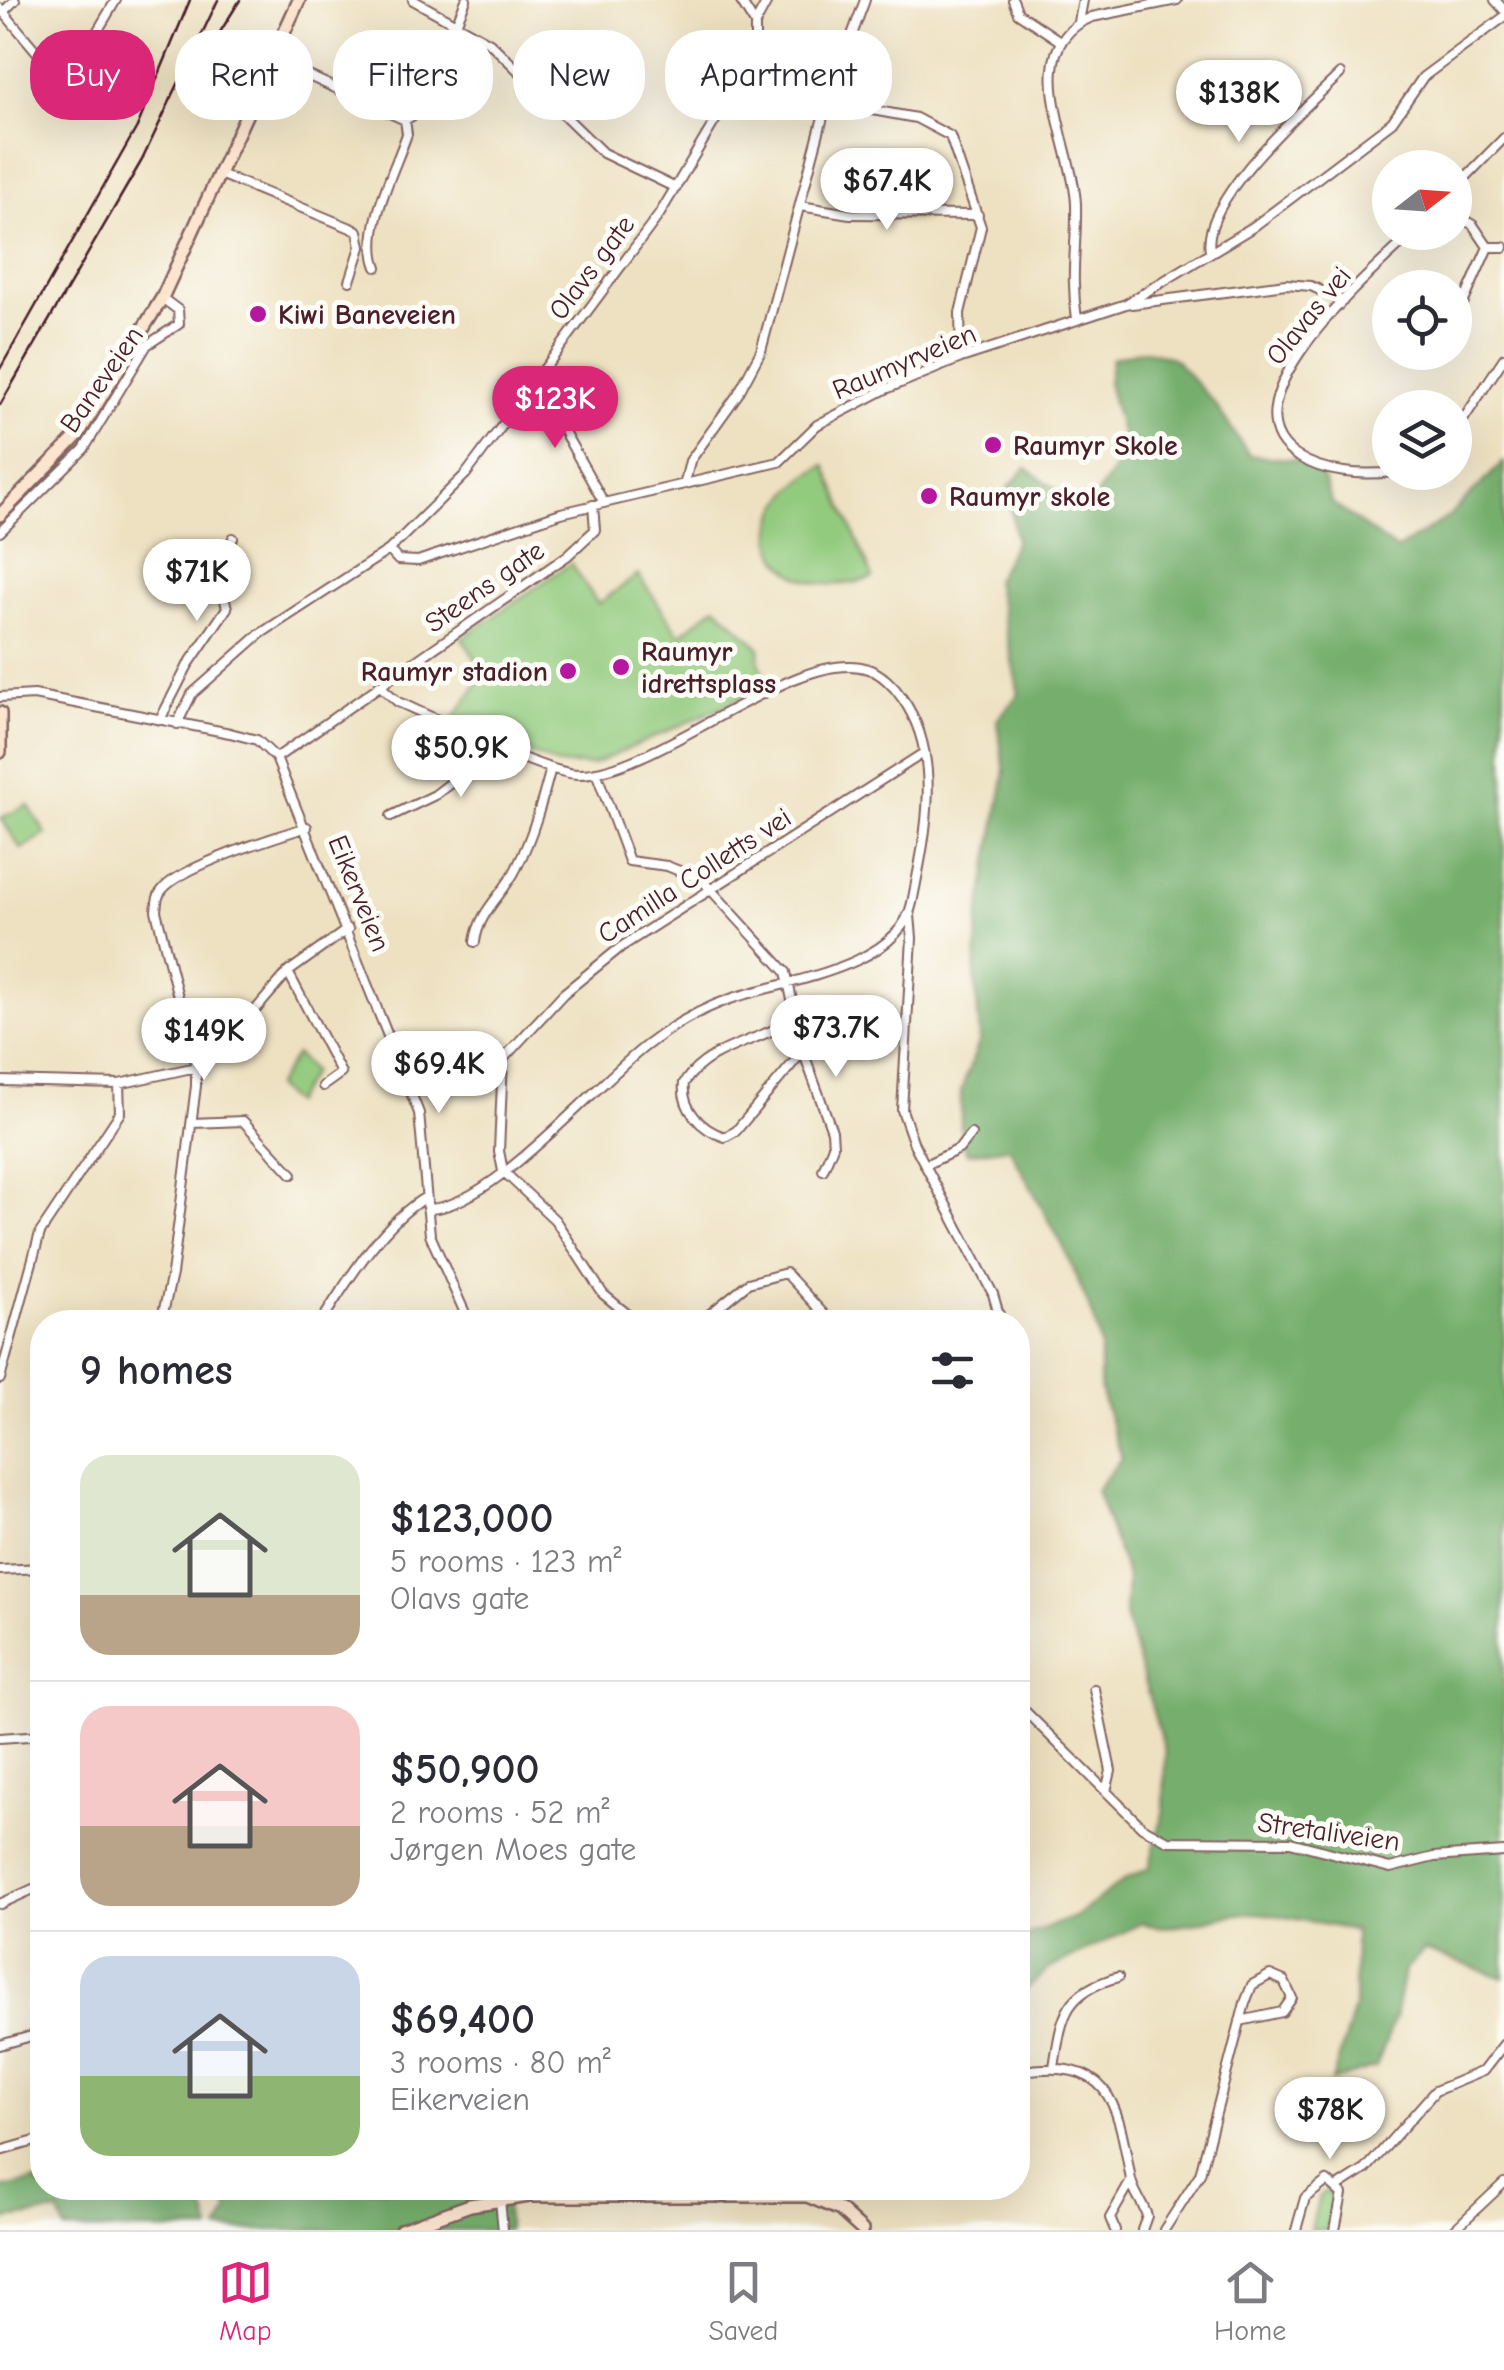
<!DOCTYPE html>
<meta charset="utf-8">
<style>
:root{--surface:#fff;--page:#f2f2f3;--text:#2b2b33;--muted:#7c7c81;--line:#e1e1e2;--accent:#db2777}
body{margin:0;font-family:"Comic Neue",sans-serif;background:var(--page);color:var(--text);height:100vh;display:flex;flex-direction:column;font-size:38px;white-space:nowrap}
*{box-sizing:border-box;margin:0}
p{font-size:32px;color:var(--muted)}
.icon{flex:none;width:55px;height:55px;fill:none;stroke:currentColor;stroke-width:2;stroke-linecap:round;stroke-linejoin:round}
.map{position:relative;flex:1;overflow:hidden}
.details{position:absolute;left:30px;top:1310px;width:1000px;height:890px;display:flex;flex-direction:column;background:var(--surface);border-radius:40px;box-shadow:0 10px 40px #0002}
.details>*{flex:none}
.guide{position:absolute;left:30px;top:30px;width:1000px;height:90px;display:flex;gap:20px}
.needle{width:65px;rotate:73deg}
.tools{position:absolute;left:1372px;top:150px;display:grid;gap:20px}
.tools a{display:grid;place-items:center;width:100px;height:100px;border-radius:50%;background:var(--surface);box-shadow:0 10px 40px #0002;font-size:50px}
.price{position:absolute;translate:-50% -85px;padding:0 22px;border-radius:35px;background:#fff;color:#222;font-size:32px;line-height:65px;filter:drop-shadow(0 2px 5px #0008)}
.price::after{content:'';position:absolute;left:50%;top:60px;width:30px;height:22px;margin-left:-15px;background:inherit;clip-path:polygon(0 0,100% 0,50% 100%)}
.price.selected{background:var(--accent);color:#fff}
ul{padding:0;list-style:none}
li{display:flex;align-items:center;gap:30px;height:250px;padding:0 50px}
li+li{border-top:2px solid var(--line)}
li span{display:grid;place-items:center;flex:none;width:280px;height:200px;border-radius:30px;color:#555}
li>.icon{margin-inline-start:auto}
span .icon{width:120px;height:120px;fill:#fffc;stroke-width:1}
li b{font-size:42px}
h2{display:flex;justify-content:space-between;align-items:center;height:120px;padding:0 50px;font-size:42px}
.chip{padding:0 35px;border-radius:40px;background:var(--surface);box-shadow:0 10px 40px #0002;font-size:35px;line-height:90px}
.chip.selected{background:var(--accent);color:#fff}
.tabs{display:flex;justify-content:space-around;align-items:center;height:140px;border-top:2px solid var(--line);background:var(--surface);font-size:28px;color:var(--muted)}
.tabs a{display:grid;justify-items:center;gap:5px}
.tabs .selected{color:var(--accent)}
.map>svg:first-child{display:block}
</style>
<div class="map">
<svg width="1504" height="2230" viewBox="0 0 1504 2230">
<rect width="100%" height="100%" fill="#fdfcf7"/>
<filter id="ink" filterUnits="userSpaceOnUse"><feTurbulence type="fractalNoise" baseFrequency=".01" numOctaves="2"/><feDisplacementMap in="SourceGraphic" scale="20" xChannelSelector="R" yChannelSelector="G"/><feConvolveMatrix kernelMatrix="1 2 1 2 8 2 1 2 1" color-interpolation-filters="sRGB"/></filter>
<filter id="wash" filterUnits="userSpaceOnUse"><feTurbulence type="fractalNoise" baseFrequency=".0048" numOctaves="4" result="noise"/><feDisplacementMap in="SourceGraphic" scale="40" xChannelSelector="R" yChannelSelector="G"/><feGaussianBlur stdDeviation="2.25" result="paint"/><feColorMatrix in="noise" values="0 0 0 0 0 0 0 0 0 0 0 0 0 0 0 0 0 1.4 0 .05"/><feComposite in="paint" operator="in"/></filter>
<g filter="url(#wash)">
<rect width="100%" height="100%" fill="#eee1c1"/>
<path fill="#93cb7e" stroke="#6e7554" stroke-width="2.5" d="M825,465l48,113c-102,31 -142,-62 -48,-113z
M571,563l27,41 40,-29 42,60 36,-29 44,42 -1,13 9,25 -176,79h-35l-103,-47 31,-45 -23,-35z
M28,805l18,29 -25,15 -20,-31z
M296,1054l16,18 -19,31 -18,-16z
M1327,2190l7,11 -7,29h-16l8,-34z"/>
<path fill="#76af6d" stroke="#60674c" stroke-width="2.5" d="M1143,350l30,8 42,46 34,51 59,6 16,20 8,22 64,47 52,-33 56,-55v1516l-80,-28 -20,21 -9,46 -19,50 -44,14 22,-73 1,-77c-32,-6 -67,-16 -99,-18 -42,-2 -73,23 -114,10l-95,47 -29,27v-59l59,-22 47,-36 25,-12 15,-58 1,-58 -40,-136 2,-39 -31,-87 26,-32 -22,-69v-44l-7,-29 -30,-70 -54,-99 -42,6 -6,-15v-47l19,-51 -5,-62 4,-61 26,-145 -8,-52 22,-26 -24,-113 21,-41 -8,-52 18,-20 60,43 40,-60 -18,-68 4,-25z
M35,2181l7,7 53,9 56,-9h48l12,42h-146l-6,-18 -59,8v-31z
M228,2188h276l4,42h-289l10,-19 -4,-10z"/>
</g>
<g filter="url(#ink)">
<g fill="none" stroke-linecap="round" stroke-linejoin="round">
<g stroke="#836360" stroke-width="12">
<path id="street" d="M413,0l77,43 113,110 73,35
M740,0l15,24
M1013,0l5,13 42,28
M1495,0l9,10
M0,8l84,100
M3,12l12,-12
M1079,22l4,-22
M456,24l10,-24
M274,60l131,60 15,-9 21,-47
M744,72l63,26 109,20 34,18 31,91 -21,86 1,45
M66,84l50,-84
M222,175l136,56 3,16 -11,34
M1455,188l49,-50
M800,206l50,8 128,1
M1455,214l18,11 15,22 -33,75
M1488,247h16
M1210,250c-10,-50 96,-143 130,-176
M377,267c-15,-37 18,-97 30,-133l-2,-14
M1132,304l154,-20 25,2 32,15
M1077,319c-7,-45 0,-73 -1,-115 -2,-57 -61,-156 16,-187l85,-17
M528,387l25,25 51,91
M1455,432l49,-74
M1393,472c-31,4 -69,1 -96,-16 -81,-53 78,-187 117,-224
M685,482l5,-21 48,-67 23,-43 66,-249 38,-102
M0,532l84,-83 63,-104 32,-21 -1,-14 -16,-12
M389,550l9,10 20,1 143,-48 218,-51 38,-37 69,-36 75,-31 165,-54 127,-77 139,-105 31,-45 81,-60
M379,685l19,17c38,16 148,73 182,72 78,-1 218,-129 288,-105 13,4 26,17 34,29 42,58 23,140 10,205 -13,65 -128,78 -179,95 -30,10 -60,27 -86,47 -53,40 -158,165 -220,164
M0,697l34,-2 196,38 27,7 19,18 143,355 11,122 39,87
M160,720l28,-55 39,-57 -9,-34 15,-36
M177,724l15,-30 68,-60 129,-84 77,-76 193,-259 85,-143 11,-30v-18l13,-24
M276,758l291,-202 28,-26 -2,-25
M596,772l33,89 38,5 35,14 84,92 17,79 29,80 1,15 -10,24
M391,816l44,-21 65,-50
M910,915l2,23 -10,172 12,34 79,150 8,28
M475,942c4,-32 29,-47 42,-75 16,-32 25,-65 34,-99
M288,972l53,101 -18,13
M796,1016c-36,28 -85,27 -112,67 -3,25 17,47 41,54l11,-6 67,-80
M0,1081l119,3 77,-17 32,-25 60,-70 60,-43
M192,1123l51,-2 49,53
M925,1165l34,-16 12,-15
M161,1322l11,-48 24,-188v-19l-40,-156c1,-9 1,-16 7,-22 19,-23 112,-52 144,-62
M321,1322c26,-41 62,-100 105,-125
M637,1322l-34,-28 -48,-74 -52,-49 -4,-20 4,-92 60,-65 58,-47 301,-193
M700,1322l48,-39 38,-10 45,49
M0,1379l40,-146 80,-120 -1,-29
M0,1570l42,-2
M1094,1689l17,82 -5,20
M1018,1704l124,123 26,14 122,1 100,26 44,-11 70,-5
M0,1738l42,-3
M1018,1881h7
M0,1904l42,-19
M0,2045l42,-12
M1054,2067c8,-52 10,-74 64,-90
M1018,2072c94,-16 99,30 113,108 3,13 12,23 16,36l-5,14
M0,2151l42,-12
M1338,2187l28,-18 69,-78 48,-20 21,-27
M500,2200l3,30
M1115,2230l-5,-12 21,-37
M1164,2230l36,-56 45,-171 7,-18 18,-10 14,6 8,17 -10,14 -42,9
M1296,2230l9,-32 22,-17 15,13 -7,36
M1454,2230l50,-47"/>
</g>
<g stroke="#836360" stroke-width="16">
<path id="secondary" d="M0,515l78,-80 84,-137 137,-298
M0,713v39
M401,2230l69,-25 59,-9h278l33,14 22,20"/>
</g>
<use href="#street" stroke="#fff" stroke-width="8"/>
<use href="#secondary" stroke="#fce5cf" stroke-width="11"/>
<path stroke="#4a1f2b" stroke-width="2.5" d="M199,66l41,-66
M0,369l137,-242 53,-127
M0,405l142,-245 76,-160"/>
</g>
</g>
<g fill="#b5179e" stroke="#fdfcf7" stroke-width="4">
<circle cx="258" cy="314" r="10"/>
<circle cx="993" cy="445" r="10"/>
<circle cx="929" cy="496" r="10"/>
<circle cx="621" cy="667" r="10"/>
<circle cx="568" cy="671" r="10"/>
</g>
<g text-anchor="middle" stroke-width="10" stroke-linejoin="round" paint-order="stroke">
<g font-size="28" fill="#4a1f2b" stroke="#fdfcf7">
<text transform="translate(591 267) rotate(-53)" y="10">Olavs gate</text>
<text transform="translate(1308 315) rotate(-51)" y="10">Olavas vei</text>
<text transform="translate(904 361) rotate(-23)" y="10">Raumyrveien</text>
<text transform="translate(101 379) rotate(-55)" y="10">Baneveien</text>
<text transform="translate(484 586) rotate(-35)" y="10">Steens gate</text>
<text transform="translate(694 875) rotate(-33)" y="10">Camilla Colletts vei</text>
<text transform="translate(360 893) rotate(68)" y="10">Eikerveien</text>
<text transform="translate(1329 1831) rotate(8)" y="10">Stretaliveien</text>
</g>
<g font-size="28" font-weight="bold" fill="#4a1f2b" stroke="#fdfcf7" text-anchor="start">
<text x="278" y="324">Kiwi Baneveien</text>
<text x="1013" y="455">Raumyr Skole</text>
<text x="949" y="506">Raumyr skole</text>
<text x="641" y="661">Raumyr<tspan x="641" dy="32">idrettsplass</tspan></text>
<text x="548" y="681" text-anchor="end">Raumyr stadion</text>
</g>
</g>
</svg>
<div class="tools">
<a><svg class="needle" viewBox="-14 -14 28 28"><path d="M0-13l5 13h-10z" fill="#e53935"/><path d="M0 13l5-13h-10z" fill="#7c7c81"/></svg></a>
<a><svg class="icon" aria-label="locate" viewBox="0 0 24 24"><circle cx="12" cy="12" r="6"/><path d="M12 2v4M12 18v4M2 12h4M18 12h4"/></svg></a>
<a><svg class="icon" aria-label="layers" viewBox="0 0 24 24"><path d="M12 4l9 5-9 5-9-5zM3 14l9 5 9-5"/></svg></a>
</div>
<b class="price" style="left:1239px;top:145px">$138K</b>
<b class="price" style="left:887px;top:233px">$67.4K</b>
<b class="price selected" style="left:555px;top:451px">$123K</b>
<b class="price" style="left:197px;top:624px">$71K</b>
<b class="price" style="left:461px;top:800px">$50.9K</b>
<b class="price" style="left:836px;top:1080px">$73.7K</b>
<b class="price" style="left:204px;top:1083px">$149K</b>
<b class="price" style="left:439px;top:1116px">$69.4K</b>
<b class="price" style="left:1330px;top:2162px">$78K</b>
<div class="guide">
<a class="chip selected">Buy</a>
<a class="chip">Rent</a>
<a class="chip">Filters</a>
<a class="chip">New</a>
<a class="chip">Apartment</a>
</div>
<section class="details">
<h2>9 homes<svg class="icon" aria-label="filters" viewBox="0 0 24 24"><path d="M4 7h16M4 17h16"/><circle cx="9" cy="7" r="2"/><circle cx="15" cy="17" r="2"/></svg></h2>
<ul>
<li><span style="background:linear-gradient(#dfe7d0 70%,#b9a48a 0)"><svg class="icon" aria-label="home" viewBox="0 0 24 24"><path d="M3 11l9-7 9 7M6 9v11h12V9"/></svg></span><div><b>$123,000</b><p>5 rooms · 123 m²</p><p>Olavs gate</p></div></li>
<li><span style="background:linear-gradient(#f6c9c9 60%,#b9a48a 0)"><svg class="icon" aria-label="home" viewBox="0 0 24 24"><path d="M3 11l9-7 9 7M6 9v11h12V9"/></svg></span><div><b>$50,900</b><p>2 rooms · 52 m²</p><p>Jørgen Moes gate</p></div></li>
<li><span style="background:linear-gradient(#c9d6e8 60%,#8fb573 0)"><svg class="icon" aria-label="home" viewBox="0 0 24 24"><path d="M3 11l9-7 9 7M6 9v11h12V9"/></svg></span><div><b>$69,400</b><p>3 rooms · 80 m²</p><p>Eikerveien</p></div></li>
</ul>
</section>
</div>
<nav class="tabs">
<a class="selected"><svg class="icon" aria-label="map" viewBox="0 0 24 24"><path d="M3 6l6-2 6 2 6-2v14l-6 2-6-2-6 2zM9 4v14M15 6v14"/></svg>Map</a>
<a><svg class="icon" aria-label="saved" viewBox="0 0 24 24"><path d="M7 4h10v16l-5-4-5 4z"/></svg>Saved</a>
<a><svg class="icon" aria-label="home" viewBox="0 0 24 24"><path d="M3 11l9-7 9 7M6 9v11h12V9"/></svg>Home</a>
</nav>
